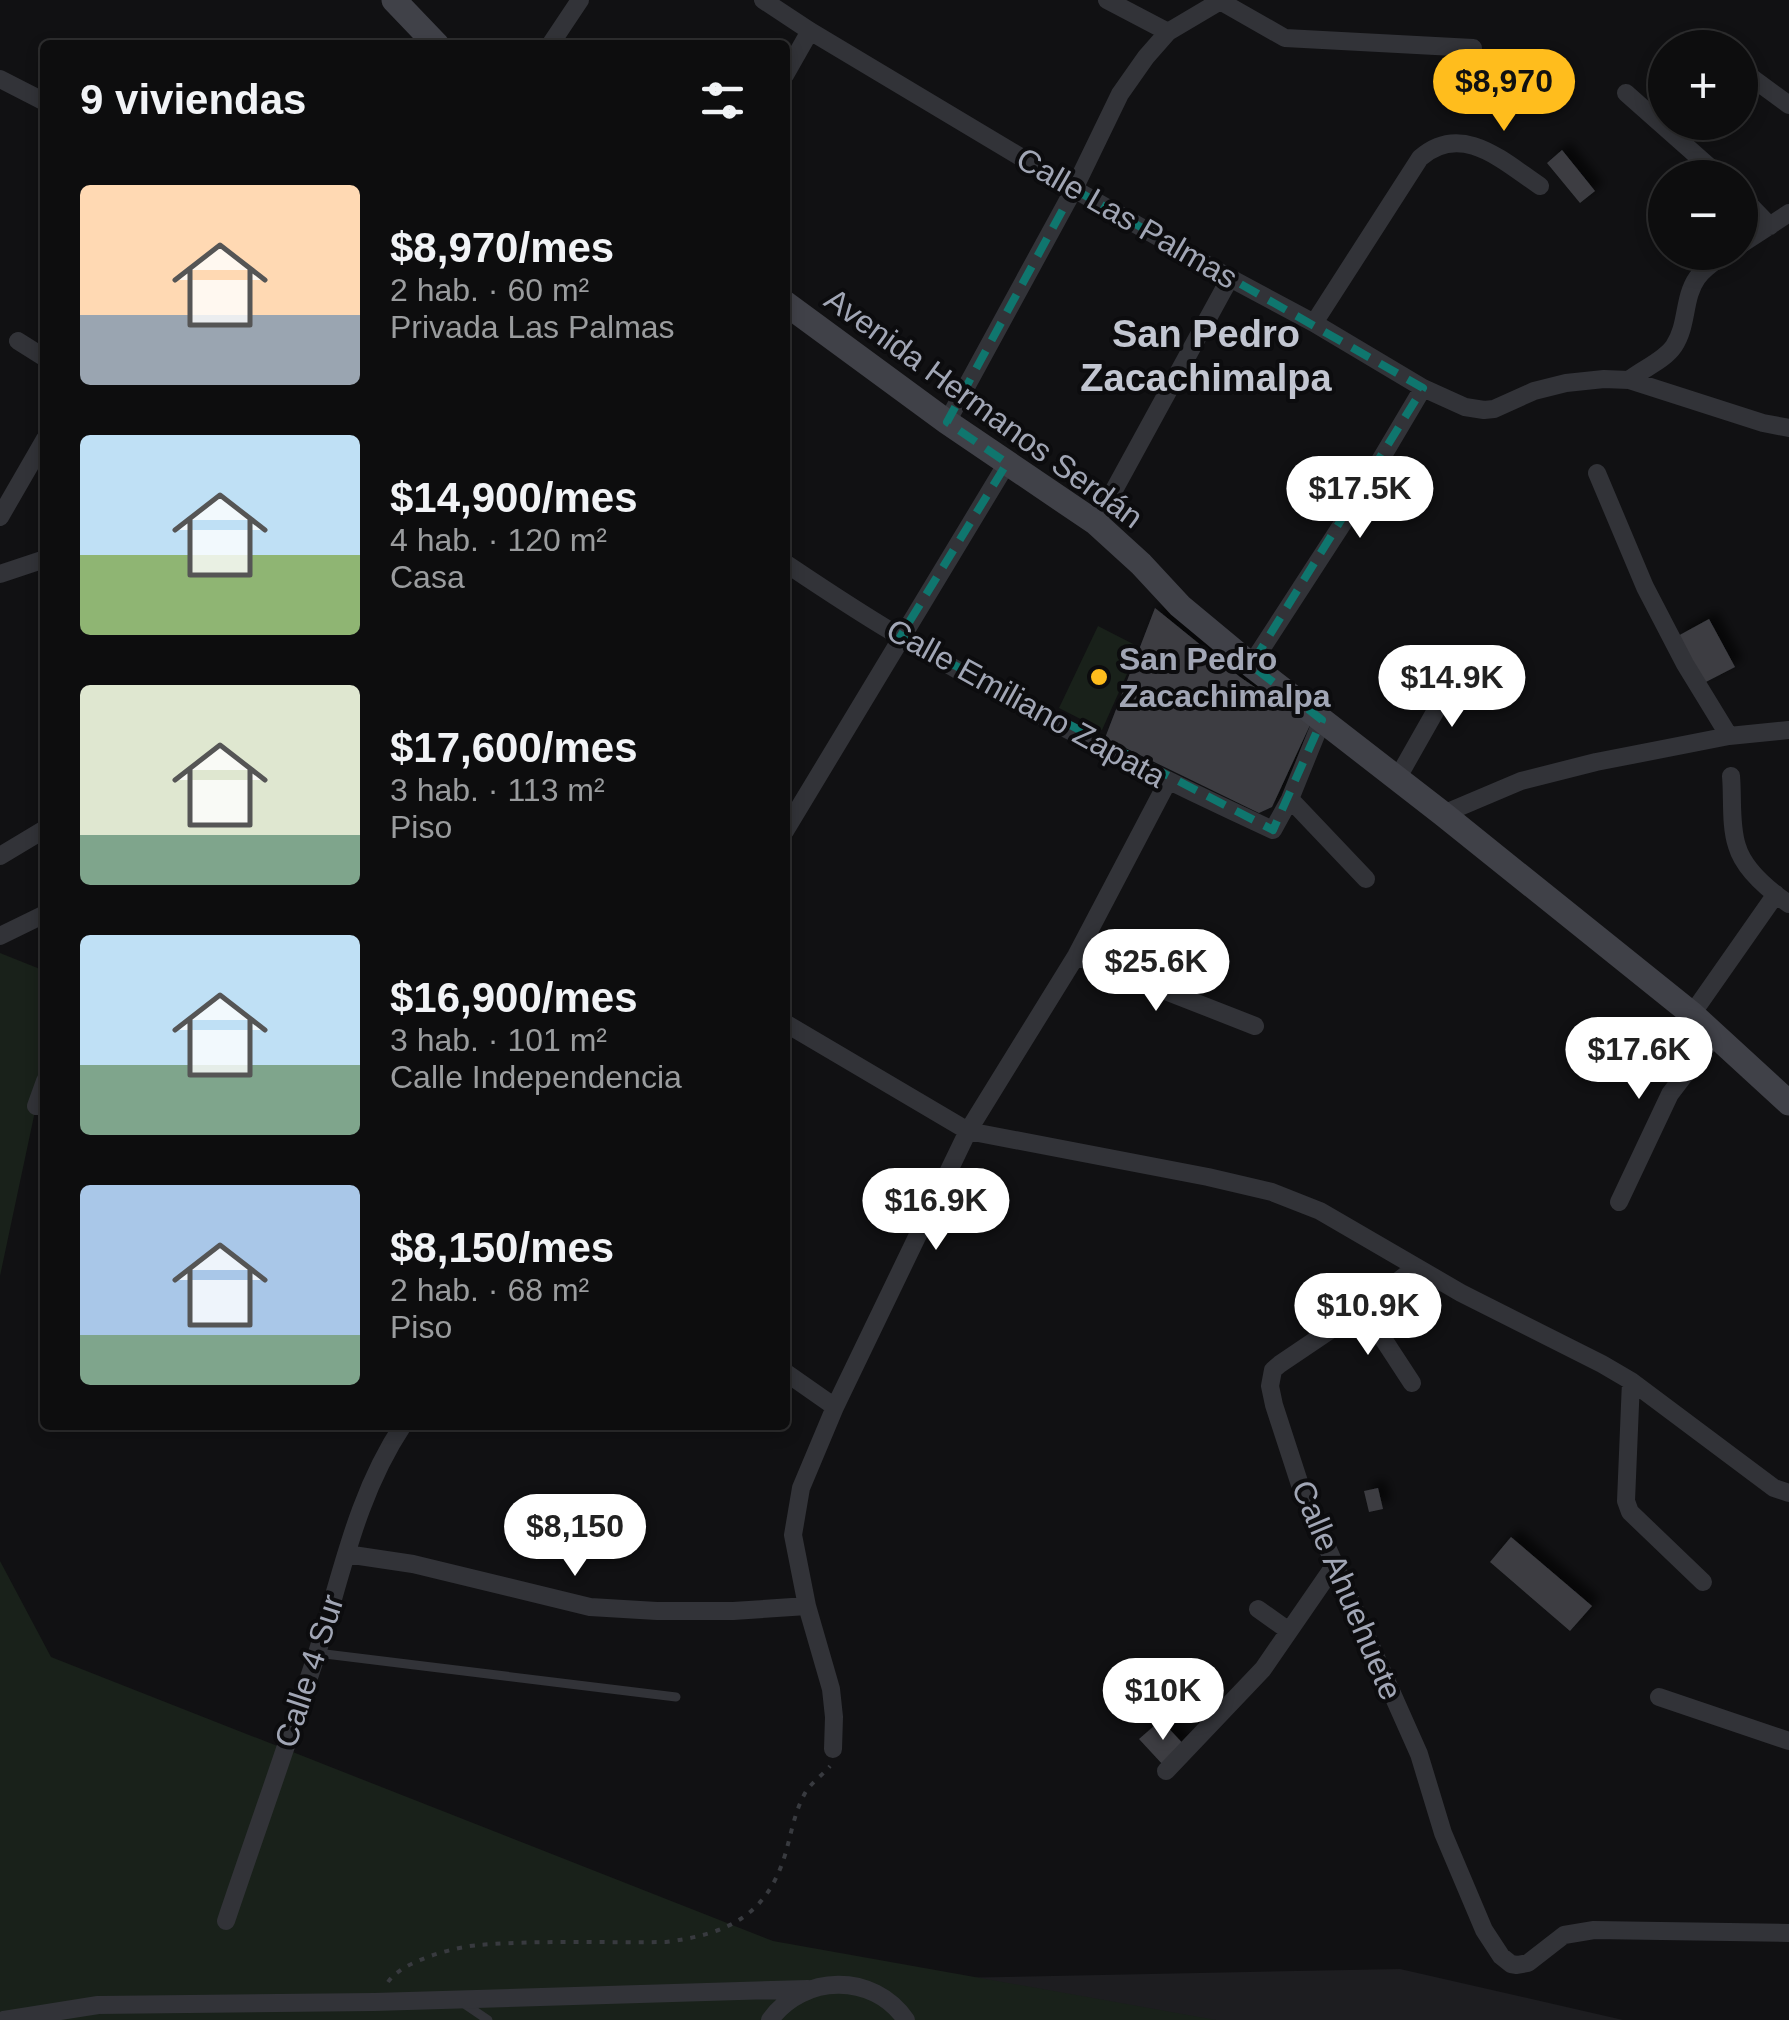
<!DOCTYPE html>
<html lang="es">
<meta charset="utf-8">
<style>
:root{--surface:#0d0d0e;--page:#1b1b1c;--text:#f1f3f6;--muted:#9a9c9e;--line:#2d2d2e;--accent:#ffbd1d}
body{margin:0;font-family:Arial,sans-serif;background:var(--page);color:var(--text);height:100vh;display:flex;flex-direction:column;font-size:38px;white-space:nowrap}
*{box-sizing:border-box;margin:0}
p{font-size:32px;color:var(--muted)}
.icon{flex:none;width:55px;height:55px;fill:none;stroke:currentColor;stroke-width:2;stroke-linecap:round;stroke-linejoin:round}
.map{position:relative;flex:1;overflow:hidden}
.drawer{position:absolute;left:40px;top:40px;width:750px;height:1390px;display:flex;flex-direction:column;background:var(--surface);border-radius:10px;box-shadow:0 5px 15px #0003,0 0 0 2px var(--line)}
.drawer>*{flex:none}
.buttons{position:absolute;left:1648px;top:30px;display:grid;gap:20px}
.buttons a{display:grid;place-items:center;width:110px;height:110px;border-radius:50%;background:var(--surface);box-shadow:0 5px 15px #0003,0 0 0 2px var(--line);font-size:50px}
.price{position:absolute;translate:-50% -85px;padding:0 22px;border-radius:35px;background:#fff;color:#222;font-size:32px;line-height:65px;filter:drop-shadow(0 2px 5px #0008)}
.price::after{content:'';position:absolute;left:50%;top:60px;width:30px;height:22px;margin-left:-15px;background:inherit;clip-path:polygon(0 0,100% 0,50% 100%)}
.price.current{background:var(--accent);color:#111}
ul{padding:0;list-style:none}
li{display:flex;align-items:center;gap:30px;height:250px;padding:0 40px}
li span{display:grid;place-items:center;flex:none;width:280px;height:200px;border-radius:10px;color:#555}
li>.icon{margin-inline-start:auto}
span .icon{width:120px;height:120px;fill:#fffc;stroke-width:1}
li b{font-size:42px}
h2{display:flex;justify-content:space-between;align-items:center;height:120px;padding:0 40px;font-size:42px}
.map>svg:first-child{display:block}
</style>
<div class="map">
<svg width="1789" height="2020" viewBox="0 0 1789 2020">
<defs>
<filter id="shadow"><feDropShadow dx="8" dy="-8" stdDeviation="5" flood-color="#0009"/></filter>
</defs>
<rect width="100%" height="100%" fill="#111113"/>
<path fill="#1d1d20" d="M1400,1969l223,51h-1225l2,-31z"/>
<path fill="#19211a" d="M1098,626l41,21 -37,83 -43,-22z
M0,953l45,18v93l-45,212z
M0,1561l51,96 722,284 443,79h-1216z"/>
<path fill="#3d3e43" filter="url(#shadow)" d="M1562,150l33,41 -15,12 -33,-40z
M1155,608l85,69 70,48 -38,82 -13,6 -154,-75z
M1709,619l26,48 -33,17 -26,-47z
M1378,1488l5,21 -14,3 -5,-21z
M1511,1537l81,69 -22,25 -80,-69z
M1161,1720l25,27 -22,19 -25,-27z"/>
<g fill="none" stroke-linecap="round" stroke-linejoin="round">
<path stroke="#383a3f" stroke-width="4" stroke-dasharray="5 8" stroke-linecap="butt" d="M388,1982c14,-21 66,-35 91,-37 61,-5 126,-2 187,-3 60,-8 100,-25 119,-87 6,-20 9,-41 19,-60 6,-12 18,-19 26,-29"/>
<path stroke="#323338" stroke-width="9" d="M317,1653l359,44
M460,2001l28,19"/>
<path stroke="#323338" stroke-width="18" d="M763,0l47,31 264,158 156,89 84,45 109,65 42,19 19,3 10,-1 40,-18 32,-8 38,-4 25,1 134,43 26,5
M1107,0l61,32
M1220,1l65,37 188,10
M1701,40l10,8
M550,45l30,-45
M1740,69l49,36
M785,75l25,-44
M0,79l45,23
M1626,93l96,85
M1740,195l30,31
M1740,245l49,-32
M1314,323l106,-165c42,-37 84,4 120,28
M18,341l27,17
M1629,380c13,-11 35,-19 45,-34 14,-21 9,-48 23,-68 8,-11 20,-18 31,-26
M947,422l127,-233 46,-95 26,-37 22,-25 54,-32
M1597,473l48,114 40,77 44,72
M0,517l45,-78
M1096,523l134,-245
M785,563c38,25 76,51 116,74 120,72 246,135 372,193l17,-31 32,-79
M0,574l45,-15
M1251,665l92,-142 80,-135
M1731,776c2,22 -1,49 6,70 7,24 33,45 52,58
M1397,779l68,-120
M1290,799l76,80
M1443,814l78,-33 75,-19 133,-26 60,-6
M785,831l222,-368
M0,856l45,-27
M0,936l45,-22
M1076,956l179,70
M1692,1014l84,-120
M785,1023l183,108 240,46 64,15 48,19 141,82 141,71 29,17 143,107 15,5
M36,1106l9,-25
M1619,1202l51,-108 45,-59
M1415,1268l-52,40 -83,56 -7,6 -3,16 4,19 28,86 117,263 24,79 41,97 17,26 10,8 6,1 11,-2 36,-28 30,-5 195,3
M1363,1308l49,75
M785,1372l50,35
M1631,1381l-5,120 4,11 73,70
M346,1554l67,10 177,43 67,4h76l74,-5
M1258,1609l31,22
M1659,1697l130,44
M833,1749l1,-32 -3,-28 -24,-83 -14,-71 8,-47 34,-81 133,-276 108,-175 92,-175
M1166,1771l97,-102 71,-103
M226,1921c30,-89 62,-178 91,-268 25,-79 39,-157 86,-228
M4,2020l94,-15 276,-3 434,-13
M770,2020c33,-46 103,-48 136,0"/>
<path stroke="#404148" stroke-width="25" d="M394,0l43,45
M785,303l162,119 149,101 45,41 39,42 71,59 192,149 249,200 97,89"/>
</g>
<path fill="none" stroke="#0f766e" stroke-width="8" stroke-dasharray="20 12" stroke-linejoin="round" d="M1074,189l349,199 -172,277 71,55 -49,110 -373,-193 107,-174 -60,-41z"/>
<circle fill="#ffbd1d" stroke="#0c0c0e" stroke-width="4" cx="1099" cy="677" r="10"/>
<g text-anchor="middle" stroke-width="8" stroke-linejoin="round" paint-order="stroke">
<g font-size="32" fill="#a1a6b5" stroke="#0c0c0e">
<text transform="translate(1127 218) rotate(30)" y="11">Calle Las Palmas</text>
<text transform="translate(984 408) rotate(36)" y="11">Avenida Hermanos Serdán</text>
<text transform="translate(1026 703) rotate(29)" y="11">Calle Emiliano Zapata</text>
<text transform="translate(1347 1590) rotate(67)" y="11">Calle Ahuehuete</text>
<text transform="translate(309 1671) rotate(-72)" y="11">Calle 4 Sur</text>
</g>
<g font-size="32" font-weight="bold" fill="#a1a6b5" stroke="#0c0c0e" text-anchor="start">
<text x="1119" y="670">San Pedro<tspan x="1119" dy="37">Zacachimalpa</tspan></text>
</g>
<g font-size="38" font-weight="bold" fill="#c2c6d1" stroke="#0c0c0e">
<text x="1206" y="347">San Pedro<tspan x="1206" dy="44">Zacachimalpa</tspan></text>
</g>
</g>
</svg>
<div class="buttons">
<a>+</a>
<a>−</a>
</div>
<b class="price current" style="left:1504px;top:134px">$8,970</b>
<b class="price" style="left:1360px;top:541px">$17.5K</b>
<b class="price" style="left:1452px;top:730px">$14.9K</b>
<b class="price" style="left:1156px;top:1014px">$25.6K</b>
<b class="price" style="left:1639px;top:1102px">$17.6K</b>
<b class="price" style="left:936px;top:1253px">$16.9K</b>
<b class="price" style="left:1368px;top:1358px">$10.9K</b>
<b class="price" style="left:575px;top:1579px">$8,150</b>
<b class="price" style="left:1163px;top:1743px">$10K</b>
<section class="drawer">
<h2>9 viviendas<svg class="icon" aria-label="filters" viewBox="0 0 24 24"><path d="M4 7h16M4 17h16"/><circle cx="9" cy="7" r="2"/><circle cx="15" cy="17" r="2"/></svg></h2>
<ul>
<li><span style="background:linear-gradient(#ffd9b3 65%,#9aa5b1 0)"><svg class="icon" aria-label="home" viewBox="0 0 24 24"><path d="M3 11l9-7 9 7M6 9v11h12V9"/></svg></span><div><b>$8,970/mes</b><p>2 hab. · 60 m²</p><p>Privada Las Palmas</p></div></li>
<li><span style="background:linear-gradient(#bfe0f5 60%,#8fb573 0)"><svg class="icon" aria-label="home" viewBox="0 0 24 24"><path d="M3 11l9-7 9 7M6 9v11h12V9"/></svg></span><div><b>$14,900/mes</b><p>4 hab. · 120 m²</p><p>Casa</p></div></li>
<li><span style="background:linear-gradient(#dfe7d0 75%,#7fa58c 0)"><svg class="icon" aria-label="home" viewBox="0 0 24 24"><path d="M3 11l9-7 9 7M6 9v11h12V9"/></svg></span><div><b>$17,600/mes</b><p>3 hab. · 113 m²</p><p>Piso</p></div></li>
<li><span style="background:linear-gradient(#bfe0f5 65%,#7fa58c 0)"><svg class="icon" aria-label="home" viewBox="0 0 24 24"><path d="M3 11l9-7 9 7M6 9v11h12V9"/></svg></span><div><b>$16,900/mes</b><p>3 hab. · 101 m²</p><p>Calle Independencia</p></div></li>
<li><span style="background:linear-gradient(#a9c7e8 75%,#7fa58c 0)"><svg class="icon" aria-label="home" viewBox="0 0 24 24"><path d="M3 11l9-7 9 7M6 9v11h12V9"/></svg></span><div><b>$8,150/mes</b><p>2 hab. · 68 m²</p><p>Piso</p></div></li>
</ul>
</section>
</div>
